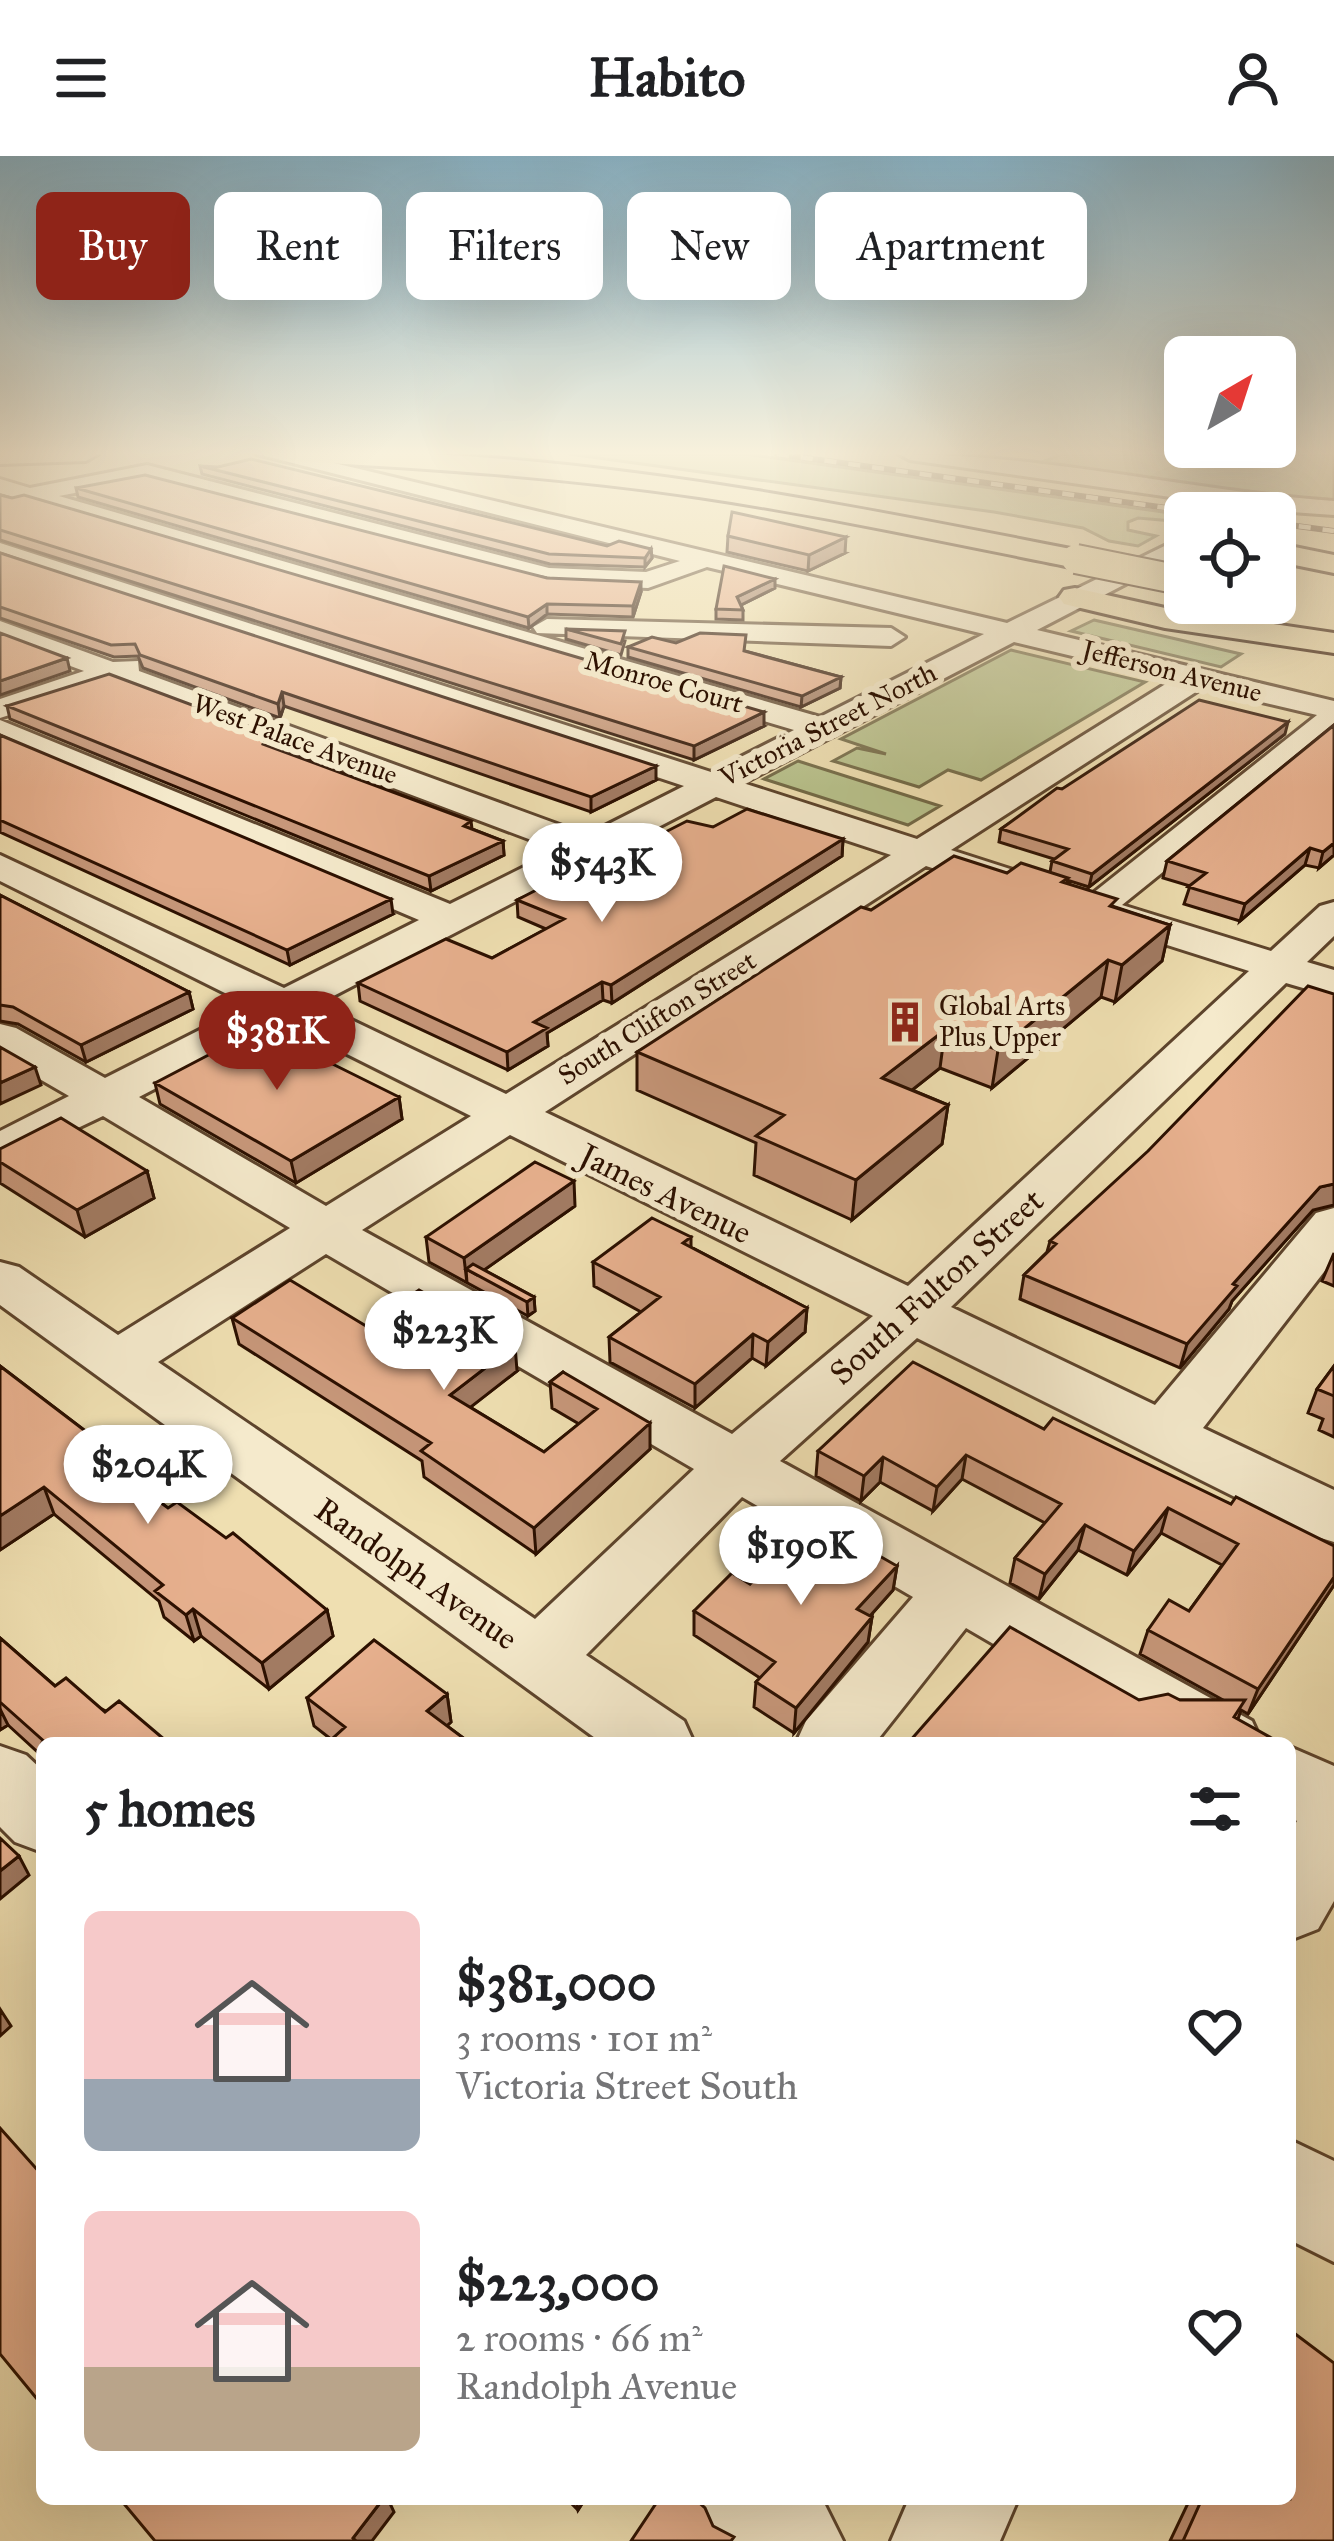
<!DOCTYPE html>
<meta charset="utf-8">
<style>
:root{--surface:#fff;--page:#f2f2f2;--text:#202124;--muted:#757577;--accent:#8f2418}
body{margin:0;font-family:"IM FELL Great Primer",serif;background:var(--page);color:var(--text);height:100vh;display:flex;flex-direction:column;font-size:45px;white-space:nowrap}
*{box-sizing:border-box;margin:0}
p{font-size:39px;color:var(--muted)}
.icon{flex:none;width:66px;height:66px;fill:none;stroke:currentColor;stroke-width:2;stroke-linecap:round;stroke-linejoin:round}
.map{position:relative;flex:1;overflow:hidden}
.drawer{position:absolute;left:36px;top:1581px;width:1260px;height:768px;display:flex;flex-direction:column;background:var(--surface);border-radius:18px;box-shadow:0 12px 48px #0002}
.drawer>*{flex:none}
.banner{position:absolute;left:36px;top:36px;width:1263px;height:108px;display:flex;gap:24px}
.needle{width:78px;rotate:39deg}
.tools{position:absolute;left:1164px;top:180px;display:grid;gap:24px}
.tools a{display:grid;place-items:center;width:132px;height:132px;border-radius:18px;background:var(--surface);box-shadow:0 12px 48px #0002;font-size:60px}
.price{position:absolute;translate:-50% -102px;padding:0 27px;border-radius:42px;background:#fff;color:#222;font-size:39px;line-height:78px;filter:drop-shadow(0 3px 6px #0008)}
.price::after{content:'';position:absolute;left:50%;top:72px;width:36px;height:27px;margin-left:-18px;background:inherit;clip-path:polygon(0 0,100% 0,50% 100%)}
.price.on{background:var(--accent);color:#fff}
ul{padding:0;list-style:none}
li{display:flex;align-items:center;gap:36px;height:300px;padding:0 48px}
li span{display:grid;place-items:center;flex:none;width:336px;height:240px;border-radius:18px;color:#555}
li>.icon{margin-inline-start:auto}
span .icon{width:144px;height:144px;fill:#fffc;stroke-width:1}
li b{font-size:51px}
h2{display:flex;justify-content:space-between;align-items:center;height:144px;padding:0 48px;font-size:51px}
.tag{padding:0 42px;border-radius:18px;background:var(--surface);box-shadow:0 12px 48px #0002;font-size:42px;line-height:108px}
.tag.on{background:var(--accent);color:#fff}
header{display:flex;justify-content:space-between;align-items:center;height:156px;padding:0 48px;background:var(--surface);font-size:54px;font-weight:700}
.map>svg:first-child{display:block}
</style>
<header><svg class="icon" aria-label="menu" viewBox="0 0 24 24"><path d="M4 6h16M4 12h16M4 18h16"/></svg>Habito<svg class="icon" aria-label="person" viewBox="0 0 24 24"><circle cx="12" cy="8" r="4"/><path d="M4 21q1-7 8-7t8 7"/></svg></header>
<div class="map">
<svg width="1334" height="2385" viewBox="0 0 1334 2385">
<rect width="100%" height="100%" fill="#efdfb1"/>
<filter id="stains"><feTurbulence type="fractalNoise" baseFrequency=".00167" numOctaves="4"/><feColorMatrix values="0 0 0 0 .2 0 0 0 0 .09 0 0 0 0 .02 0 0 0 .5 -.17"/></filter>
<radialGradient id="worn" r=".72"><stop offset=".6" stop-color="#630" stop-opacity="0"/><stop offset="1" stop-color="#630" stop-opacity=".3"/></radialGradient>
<path fill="#b8c28c" stroke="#726946" stroke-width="3" d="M569,298h176l440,61v7l-47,-4 -10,4v8l28,6 -18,10 -29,-5 -26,-13 -89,-16z
M1063,298h271v49l-297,-39z
M1094,464l147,34 -20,13 -150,-36z
M1011,494l134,32 -164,98 -33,-10 -29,17 -86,-26 24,-13 29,6 -45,-15z
M798,605l142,45 -32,19 -144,-46z"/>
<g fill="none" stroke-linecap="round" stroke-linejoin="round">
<g stroke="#5d442c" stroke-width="6">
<path id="minor" d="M257,298h39l711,169 178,-87v17l-148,77 297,71v33l-212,171 149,46 49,-45 14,-4v34l-27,26 27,8v27l-48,-14 -335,324 204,98 161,-192 18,-5v51l-131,169 131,62v52l-23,-7 -394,-197 -137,123 472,260 10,22h-99l-197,-115 -91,115h-79l10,-22 107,-124 -171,-100 -156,158 98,66 10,22h-92l-602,-438v-43l19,5 99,68 172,-107 -187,-112 -103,49v-34l69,-35 -69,-40v-32l16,4 89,50 144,-73 -249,-124v-26l284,133 135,-68 -419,-178v-22l450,184 108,-54 -446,-168 -112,36v-19l84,-28 -84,-31v-19l113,41 25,-1 1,10 448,164 97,-49 -684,-227v-16l711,229 83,-42 -794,-237v-14l30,9 117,-23 402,103 97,4 34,-11zM147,323l402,105 99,4 59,-21 277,67 -164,83 -761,-221zM1014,486l158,38 -255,159 -174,-56zM1202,532l115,27 -244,194 6,8 170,54 -341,315 -363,-174 381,-246 95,31 14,-4 5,-8 -5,-8 -84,-27zM716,641l175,58 -385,239 -188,-90zM283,866l188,94 -145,90 -187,-109zM510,979l363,181 -141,118 -370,-204zM326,1098l368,215 -159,150 -377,-257z
M899,298c146,0 290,37 435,47v14l-72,-5 -352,-50z
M547,463l344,9 14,9 -14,9 -354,-13 -4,-6z
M0,1590l26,9 16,15v82l-27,-10 -15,-15z
M1290,1591l44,19v135l-16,28 -28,11v-107l7,-12 -7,-4z
M1290,1984l44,21v101l-44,-22z
M696,2343h126l21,42h-127z
M909,2343h109l-18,42h-109z"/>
</g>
<g stroke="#2c1000" stroke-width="6">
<path id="highway" d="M0,298h98l-12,7 -86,3z
M278,298c51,0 104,-2 155,0 217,12 430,54 643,96l15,9 -15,9c-125,-25 -250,-52 -377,-71 -135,-20 -272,-29 -409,-36z
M1275,387l59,12v18l-59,-12z
M1075,432l90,20 169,25v20l-169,-25 -101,-24 -5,-7 5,-7z"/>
</g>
<use href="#minor" fill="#f5eacc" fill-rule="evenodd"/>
<use href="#highway" fill="#efdfb1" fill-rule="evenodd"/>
<g stroke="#2c1000" stroke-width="6">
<path id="rail" d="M777,298l426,59
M1275,367l59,8"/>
</g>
<use href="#rail" stroke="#f5eacc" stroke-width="4.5" stroke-dasharray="12" stroke-linecap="butt"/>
<g stroke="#2c1000" stroke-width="32" stroke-linecap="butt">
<path id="highway-bridge" d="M1076,403l104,21"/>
</g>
<use href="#highway-bridge" stroke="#efdfb1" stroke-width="28"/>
</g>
<path fill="#c7977a" stroke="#2c1000" stroke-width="3" d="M200,310l407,80 44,3 1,9 -7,9 -95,-3 -348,-90z
M76,332l471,90 94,14 -8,25 -86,-3 -18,14 -451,-131z
M0,339l764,231 -70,34 -694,-220z
M728,380l117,17 -37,18 -81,-19z
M0,397l656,227 -65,32 -307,-106 -4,12 -137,-50 -5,-12 -24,1 -114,-39z
M775,432l-34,17 2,5v10l-27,-1v-10z
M566,473l59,12 -4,14 -55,-16z
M676,487l69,8 96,26 -1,11 -39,19 -173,-50v-10z
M7,550l260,27 3,13 201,75 1,8 31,12 1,14 -73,36 -421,-172z
M1334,569v130l-15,13 -14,-3 -65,56 -56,-17 6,-18 -27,-8 4,-17z
M1285,578l-196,153 -22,-7v3l48,24 55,18 -8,36 -47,41 -14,-5 -109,91 -52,-20 -28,22 36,15 -6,39 -90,76 -98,-45 2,-32 -119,-53v-38l370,-179 43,-1 2,-11 2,-2 -55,-17 2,-13 61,-40z
M0,579l393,179 -103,51 -290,-133z
M713,671l130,12 -1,17 -230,147 -9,-3 -56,33 1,13 -40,24 -148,-69 -2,-18 134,-25 54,-29 -28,-12 -1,-17 119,-53z
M0,739l189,97 4,17 -107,53 -68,-38 -18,-3z
M155,927l244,14 3,22 -106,64 -136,-79z
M0,993l147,22 7,27 -69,39 -85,-54z
M575,1050l-91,64 50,27 1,14 -7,5 -99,-54 -3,-25z
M1313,1054l-81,91 -3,8 -49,59 -160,-69 4,-24 23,-23 3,-11z
M691,1081v10l116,61 -2,24 -39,34 -14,-8 -57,50 -85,-46 -1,-25 32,-25 -47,-26 -1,-24z
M1334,1097v33l-12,-5z
M232,1162l134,8 151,45 -47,36 74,45 35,-28 -27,-16 -2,-26 13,-10 87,77 -114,105 -112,-77 -2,-16 -183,-117z
M0,1210l105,80 7,21 56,41 159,102 6,26 -64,53 -68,-53 -7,5 -30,-24 -5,-16 -105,-87 -54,36z
M1334,1210v71l-15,-7 4,-11 -15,-6 9,-24z
M1044,1273l290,117v39l-86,129 -7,-4 -3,9 -99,-19h84l-83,-46 8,-24 41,-19 33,-46 -61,-32 -34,42 -49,-25 -39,49 -29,-16 5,-25 30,-35 -83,-44 -29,32 -53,-29 -19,19 -45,-25 2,-25z
M897,1410l-4,24 -23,26 2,1 -4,25 -74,91 -40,-26 2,-25 4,-4 -66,-43v-24l56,-27z
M0,1482l55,48 110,54 1,3h-124v13l-34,-31 -8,5z
M447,1538l4,28 -4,4 23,17h-137l-1,-3 -18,-14 -7,-28z
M567,2343h18l-7,11z
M1190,2343h100l44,42h-164z"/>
<path fill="#a27b63" stroke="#2c1000" stroke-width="3" d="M846,381l-1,16 -37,18 1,-16z
M651,393l1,9 -7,9v-9z
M775,423v9l-38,19v-10z
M641,426v10l-8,25v-11z
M547,448v10l-18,14 -1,-11z
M67,502l3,13 -70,24v-14z
M841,521l-1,11 -39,19 1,-11z
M282,536l2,14 -4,12 -2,-14z
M764,556v14l-70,34v-14z
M1288,566l-3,12 -196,153 3,-13z
M656,610v14l-65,32v-15z
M843,683l-1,17 -230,147 -1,-18z
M503,685l1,14 -73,36 -2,-15z
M1334,687v12l-15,13 4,-16z
M1310,692l-5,17 -65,56 5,-17z
M391,743l2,15 -103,51 -3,-15z
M1170,769l-8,36 -47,41 7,-37z
M1108,804l-7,37 -109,91 6,-38z
M602,826l1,18 -56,33 1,13 -40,24 -1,-18 27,-30z
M189,836l4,17 -107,53 -5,-17z
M945,874l-5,38 -62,49 4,-39z
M35,911l6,18 -41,19v-21z
M399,941l3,22 -106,64 -5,-22z
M948,949l-6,39 -90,76 4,-40z
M147,1015l7,27 -69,39 -8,-27z
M574,1025l1,25 -98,69 -11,-6 1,14 -3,-25z
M1334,1028v21l-21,5 -81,91 -3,8 -49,59 7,-24 46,-60 87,-97z
M534,1141l1,14 -7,5 -1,-14z
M807,1152l-2,24 -39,34 2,-24z
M753,1178l-1,24 -57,50v-24z
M515,1189l2,26 -64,50 -3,-26z
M650,1267v26l-114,105 -2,-26z
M105,1290l9,27 -20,-19z
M966,1299l-4,24 -29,32 4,-24z
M883,1301l-3,25 -19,19 3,-25z
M44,1331l10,27 -54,36v-34z
M1168,1352l-7,25 -34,42 7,-24z
M1085,1369l-7,25 -39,49 6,-25z
M897,1410l-4,24 -39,44 3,-25z
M1334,1421v8l-86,129 10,-25z
M193,1453l8,27 -7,5 -8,-26z
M327,1454l6,26 -64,53 -7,-26z
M872,1461l-4,25 -74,91 2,-25z
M447,1538l4,28 -19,17 -5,-28z
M0,1553l8,16 -8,5z
M19,1700l10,19 -29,24v-28z
M0,1853l11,17 -11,10z
M383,2343h5l6,13 -22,29h-17l-2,-3z
M576,2343h9l-7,11z"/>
<path fill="#e7b08e" stroke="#2c1000" stroke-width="3" d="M251,303l356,87 12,-5 32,8 -6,9 -96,-4 -349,-88 18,1z
M145,319l402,103 94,4 -8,24 -86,-2 -19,13 -452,-129z
M0,339l12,3 12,-3 740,217 -70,34 -694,-216z
M732,356l114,25 -37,18 -81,-19z
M0,397l656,213 -65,31 -309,-105 -4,12 -138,-49 -5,-11 -24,1 -111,-38z
M724,410l51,13 -38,18 6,13 -27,-1z
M566,473l59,2 -4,13z
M0,477l67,25 -67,23z
M700,477l46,2 -2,16 97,26 -39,19 -174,-49 24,-10 24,6z
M109,518l158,59 -4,11 208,77 -7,5 39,15 -74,35 -422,-170z
M1199,544l89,22 -196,152 -40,-13 16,-12 -67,-20 56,-41 5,1z
M1334,569v118l-11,9 -13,-4 -65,56 -57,-17 18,-14 -39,-12z
M0,579l391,164 -104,51 -287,-130z
M747,653l96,30 -232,146 -9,-3 -68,40 13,6 -40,24 -149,-69 88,-44 46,19 72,-39 -47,-19 108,-56 11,3 51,-26 26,6z
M954,700l53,17 14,-10 47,15 -6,4 55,17 -7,7 60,19 -48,40 -14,-5 -110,90 -53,-20 -63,48 66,27 -92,75 -100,-44 28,-21 -147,-63 224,-145 10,3z
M0,739l189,97 -108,53 -68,-38 -13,-2z
M1308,830l26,8v190l-14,3 -87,97 4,2 -50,58 -163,-69 32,-31 -6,-3 98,-90z
M260,872l139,69 -108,64 -136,-78z
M0,891l35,20 -35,16z
M61,962l86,53 -70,39 -77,-48v-13z
M535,1006l39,19 -110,77 -38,-21z
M652,1062l39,19 -8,6 124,65 -39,34 -15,-8 -58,50 -86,-47 51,-40 -67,-35z
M473,1108l61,33 -7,5 -61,-33z
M290,1124l76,46 53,-36 96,55 -65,50 94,57 53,-43 -47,-27 13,-10 87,51 -116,105 -113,-77 10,-8 -199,-125z
M913,1206l131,67 9,-11 178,86 5,-7 98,49v31l-76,112 -110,-59 21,-30 20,11 49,-67 -70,-36 -34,43 -49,-26 -40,49 -30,-16 46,-54 -95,-49 -29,32 -54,-30 -19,19 -46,-25z
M0,1210l105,80 -11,8 74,54 9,-6 49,36 7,-5 94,77 -65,53 -69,-54 -7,6 -31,-24 8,-6 -119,-98 -44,29z
M1334,1210v30l-17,-7z
M815,1363l82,47 -40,43 15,8 -76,91 -40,-26 19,-20 -81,-51 38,-38 18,11z
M1010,1471l129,73 29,-6 12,6h65l-11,17 41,23 -2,3 -364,-1z
M0,1482l55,48 11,-8 39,34 14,-11 46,39 -4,3h-93l-4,-4 -5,4h-13l-46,-41z
M374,1484l73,54 -20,17 43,32h-133l-5,-4 13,-12 -38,-29z
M0,1682l19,18 -19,15z
M0,1972l42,47v230l-42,-51z
M1290,2174l44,33v178h-151l19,-42h88z
M120,2343h263l-30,39 3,3h-201z
M659,2343h36l10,9 8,18 21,11 -3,4h-100z"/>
<linearGradient id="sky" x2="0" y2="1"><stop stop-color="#89b8cf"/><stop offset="0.47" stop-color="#f8f1dc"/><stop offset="1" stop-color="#f8f1dc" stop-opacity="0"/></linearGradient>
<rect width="1334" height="632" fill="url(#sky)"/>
<defs>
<g id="building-bare" transform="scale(3.24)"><path d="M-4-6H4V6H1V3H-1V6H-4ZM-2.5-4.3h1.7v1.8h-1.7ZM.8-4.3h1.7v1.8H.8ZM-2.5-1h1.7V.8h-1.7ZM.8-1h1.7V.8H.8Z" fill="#8f2418" stroke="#f5eacc" stroke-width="2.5" paint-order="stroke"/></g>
</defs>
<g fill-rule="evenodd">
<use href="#building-bare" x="905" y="866"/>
</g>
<g text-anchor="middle" stroke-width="12" stroke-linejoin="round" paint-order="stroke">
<g font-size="27" fill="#2c1000" stroke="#f5eacc">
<text transform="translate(1172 515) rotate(14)" y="9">Jefferson Avenue</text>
<text transform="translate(664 526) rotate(16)" y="9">Monroe Court</text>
<text transform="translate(828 569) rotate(-27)" y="9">Victoria Street North</text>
<text transform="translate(295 583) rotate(20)" y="9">West Palace Avenue</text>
<text transform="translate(657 862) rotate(-32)" y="9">South Clifton Street</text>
</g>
<g font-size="27" fill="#2c1000" stroke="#f5eacc" text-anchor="start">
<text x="939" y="859">Global Arts<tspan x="939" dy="31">Plus Upper</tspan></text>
</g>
<g font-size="33" fill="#2c1000" stroke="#f5eacc">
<text transform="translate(666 1037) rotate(26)" y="12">James Avenue</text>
<text transform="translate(936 1130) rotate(-42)" y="12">South Fulton Street</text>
<text transform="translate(417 1417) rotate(35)" y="12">Randolph Avenue</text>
</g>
</g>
<rect width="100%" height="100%" filter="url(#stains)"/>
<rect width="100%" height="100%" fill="url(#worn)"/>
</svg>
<div class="tools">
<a><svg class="needle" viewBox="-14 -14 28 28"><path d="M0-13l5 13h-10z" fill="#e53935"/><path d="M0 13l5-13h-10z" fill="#757577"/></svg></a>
<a><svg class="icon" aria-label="locate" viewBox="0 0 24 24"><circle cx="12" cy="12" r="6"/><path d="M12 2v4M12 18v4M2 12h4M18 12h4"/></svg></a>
</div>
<b class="price" style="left:602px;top:769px">$543K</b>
<b class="price on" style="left:277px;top:937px">$381K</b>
<b class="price" style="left:444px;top:1237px">$223K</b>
<b class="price" style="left:148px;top:1371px">$204K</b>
<b class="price" style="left:801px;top:1452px">$190K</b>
<div class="banner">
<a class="tag on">Buy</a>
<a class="tag">Rent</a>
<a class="tag">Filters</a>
<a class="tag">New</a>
<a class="tag">Apartment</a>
</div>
<section class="drawer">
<h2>5 homes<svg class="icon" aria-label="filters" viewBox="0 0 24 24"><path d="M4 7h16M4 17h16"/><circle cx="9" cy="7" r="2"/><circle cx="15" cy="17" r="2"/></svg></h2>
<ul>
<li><span style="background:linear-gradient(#f6c9c9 70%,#9aa5b1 0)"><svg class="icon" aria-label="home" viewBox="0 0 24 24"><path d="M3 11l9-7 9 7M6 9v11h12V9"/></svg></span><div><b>$381,000</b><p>3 rooms · 101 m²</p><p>Victoria Street South</p></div><svg class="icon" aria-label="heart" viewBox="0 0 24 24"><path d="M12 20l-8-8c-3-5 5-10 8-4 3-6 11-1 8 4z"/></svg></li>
<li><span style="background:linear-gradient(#f6c9c9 65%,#b9a48a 0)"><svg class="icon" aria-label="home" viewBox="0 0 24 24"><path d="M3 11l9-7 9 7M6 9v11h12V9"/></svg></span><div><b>$223,000</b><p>2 rooms · 66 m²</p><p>Randolph Avenue</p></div><svg class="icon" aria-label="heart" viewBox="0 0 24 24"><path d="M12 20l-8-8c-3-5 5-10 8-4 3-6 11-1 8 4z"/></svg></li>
</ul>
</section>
</div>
